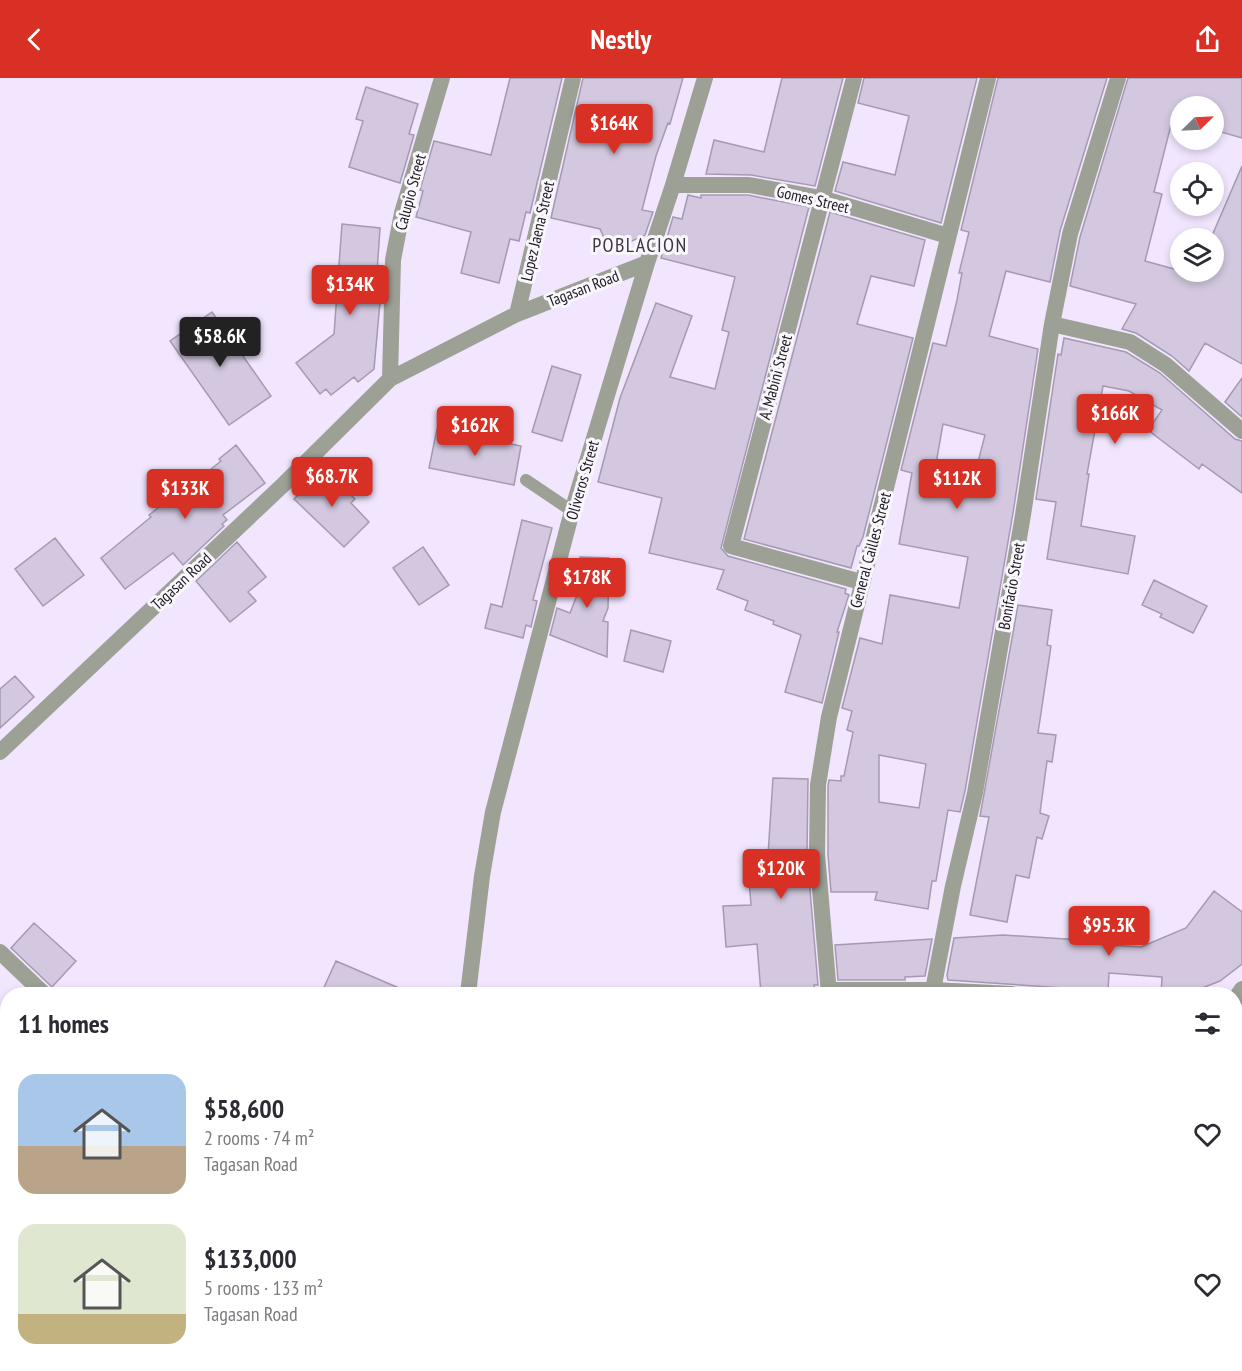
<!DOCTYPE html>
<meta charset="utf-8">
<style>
:root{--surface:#fff;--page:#f2f2f3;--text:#2b2b33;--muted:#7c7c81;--accent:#d93025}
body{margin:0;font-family:"PT Sans Narrow",sans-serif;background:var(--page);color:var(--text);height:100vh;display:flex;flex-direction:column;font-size:22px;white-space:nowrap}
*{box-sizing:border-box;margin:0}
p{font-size:20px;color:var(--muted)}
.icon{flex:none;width:33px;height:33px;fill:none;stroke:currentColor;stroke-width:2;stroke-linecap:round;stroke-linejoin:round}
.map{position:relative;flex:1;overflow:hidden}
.drawer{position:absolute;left:0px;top:909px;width:1242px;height:384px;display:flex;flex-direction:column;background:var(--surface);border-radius:24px 24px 0 0;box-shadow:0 3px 9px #0003}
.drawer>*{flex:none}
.needle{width:39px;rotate:66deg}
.fabs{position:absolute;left:1170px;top:18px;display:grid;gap:12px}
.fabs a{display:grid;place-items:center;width:54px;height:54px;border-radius:50%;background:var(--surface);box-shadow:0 3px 9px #0003;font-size:30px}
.price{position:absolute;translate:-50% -51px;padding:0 14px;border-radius:6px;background:var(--accent);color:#fff;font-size:20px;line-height:39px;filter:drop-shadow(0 2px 3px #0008)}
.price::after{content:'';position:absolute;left:50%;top:36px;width:18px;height:14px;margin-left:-9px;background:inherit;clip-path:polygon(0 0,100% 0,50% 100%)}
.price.on{background:#222;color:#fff}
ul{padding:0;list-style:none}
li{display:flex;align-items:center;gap:18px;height:150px;padding:0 18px}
li span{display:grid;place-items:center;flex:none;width:168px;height:120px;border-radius:18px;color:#555}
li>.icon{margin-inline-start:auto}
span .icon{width:72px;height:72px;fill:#fffc;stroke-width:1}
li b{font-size:26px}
h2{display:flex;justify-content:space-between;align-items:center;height:72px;padding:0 18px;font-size:26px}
header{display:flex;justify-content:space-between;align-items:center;height:78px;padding:0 18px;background:var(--accent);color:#fff;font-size:27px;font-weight:800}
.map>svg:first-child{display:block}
</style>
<header><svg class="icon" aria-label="back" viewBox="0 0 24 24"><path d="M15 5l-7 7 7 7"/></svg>Nestly<svg class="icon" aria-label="share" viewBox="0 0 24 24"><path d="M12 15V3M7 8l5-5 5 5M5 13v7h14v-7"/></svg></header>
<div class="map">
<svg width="1242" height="1293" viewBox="0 0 1242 1293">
<rect width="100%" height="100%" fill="#f1e6fe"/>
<path fill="#d3c8df" stroke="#a59ab1" stroke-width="1.5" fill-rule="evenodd" d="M510,0h52l-32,135 -4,-1 -7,29 -9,-2 -11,44 -38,-10 10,-41 -55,-15 7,-26 -3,-1 14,-49 57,14z
M583,0h100l-13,46 -2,-1 -12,33 -14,54 11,2 -8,23 -35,16 -10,-22 -49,-11z
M782,0h61l-28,108 -64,-11 -45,-1 8,-34 50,12z
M864,0h113l-36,145 -106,-32 8,-29 52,13 14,-59 -51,-13z
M998,0h109l-47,153 -10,51 -44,-11 -17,65 49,13 -25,164 -48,278 -5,21 -12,-2 -12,71h-4l-4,28 -53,-9 2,-8h-46l-3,-38v-68l1,-6 12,1v-5h3l9,-44 -6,-2 5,-19 -10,-3 18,-70 22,6 8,-49 69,13 9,-51 -69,-13 13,-71 -11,-3 32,-127 13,3 11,-46 5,-27h-3l10,-41 -8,-2zM943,346l42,11 -15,58 -38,-7zM879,677l47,9 -7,44 -40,-6z
M1128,0h114v60l-28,-8v-24h-34v13l-7,-2 -19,75 8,2 -17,67 51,14 1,-3h17v-34h-3l31,-72v198l-37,-21 -16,28 -17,-15 -36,-23 -14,-4 14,-25 -66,-18 10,-49z
M366,9l52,17 -9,30 5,1 -14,48 -51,-16 14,-46 -7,-2z
M688,117l13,3v-3h47l61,12 -88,341 7,8 118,33 -1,4 4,2 -12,37h2l-17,71 -37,-11 16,-57 -28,-11 1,-3 -29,-11 3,-9 -31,-12 7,-19 -75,-17 13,-55 -64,-16 22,-84 36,-95 36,13 -22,61 45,12 14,-57 -7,-2 13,-53 -74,-19 12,-41 9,2z
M830,134l95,28 -11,46 -43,-10 -14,48 56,14 -50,199 -4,9h-2l-6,22 -107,-29z
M342,146l38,4 -5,74h5l-6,67 -16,13 -4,-5 -23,18 -5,-6 -6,5 -24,-31 38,-29z
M212,234l59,84 -42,29 -59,-84z
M1064,260l62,14 34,21 75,66 7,2v52l-40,-29 -3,5 -51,-39 14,-20 -33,-19 -26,-5 -16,88h2l-8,52 54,10 -7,38 -81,-15 9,-57 -20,-3 22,-145 3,1z
M552,288l29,9 -19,66 -30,-9z
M1242,300v39l-17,-15z
M437,351l84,17 -7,39 -85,-17z
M236,367l29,38 -42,32 4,5 -5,4 2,2 -41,39 -10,-12 -48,36 -24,-31 50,-41 -2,-2 23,-18 2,2 47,-38 -2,-2z
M325,391l30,30 -4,4 18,19 -25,25 -50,-48z
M522,442l30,8 -19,72 4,1 -6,26 -5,-2 -3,13 -38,-10 6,-24 11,3z
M55,460l29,37 -41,31 -28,-37z
M237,464l29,35 -18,15 8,9 -26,21 -34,-41z
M423,469l26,38 -30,20 -26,-37z
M580,479l29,1 -1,50 -5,13 5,1 -1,35 -57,-22 7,-27 13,5 9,-23z
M1154,502l53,26 -14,27 -33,-16 2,-3 -20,-9z
M1018,527l34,5 -5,35 4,1 -13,87 18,2 -4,27 -5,-1 -7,52 9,3 -7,23 -5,-2 -8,41 -13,-3 -9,47 -37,-7 19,-98 -9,-1z
M631,552l40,11 -8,31 -39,-11z
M15,598l19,21 -34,31v-39z
M773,700l35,1 -1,75 11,131h-4l1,9h-54l-4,-50 -31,3 -3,-41 28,-1 -2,-26 8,-1 -2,-22 13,-1z
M1214,813l28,21v52l-22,17 -33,13h-26l1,-17 -53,-4 -1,18 -160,-11 -1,-5 7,-37 49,-3 108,7 -1,3 31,2 45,-19z
M34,845l42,38 -24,26 -41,-39z
M932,861l-7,37 -20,1v3h-67l-3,-35z
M336,883l77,33h-92z"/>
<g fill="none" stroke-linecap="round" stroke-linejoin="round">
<path stroke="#827b8b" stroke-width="4" stroke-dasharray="4.5 4.5" stroke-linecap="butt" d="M1234,1081l8,3"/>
<path stroke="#9ca095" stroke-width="12" d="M526,402l46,31"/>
<path stroke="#9ca095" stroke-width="16" d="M854,0l-123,468 130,36
M673,107h76l72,13 127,38
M517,236l56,-236
M1052,246l78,18 36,23 76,66
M390,301l3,-119 9,-47 40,-135
M0,674l284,-268 106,-105 127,-65 130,-51
M0,874l44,42
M828,912h105l79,4
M933,912l20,-104 22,-93 48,-278 29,-191 18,-90 48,-156
M468,916l14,-118 11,-64 79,-301 75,-248 26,-78 32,-107
M434,1286l2,7
M825,1293l1,-7"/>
<path stroke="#9ca095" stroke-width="16" d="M829,916l-12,-140 1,-69 11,-68 159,-639
M1234,923l8,-12
M1234,1275l8,5"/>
</g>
<g text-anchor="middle" stroke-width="6" stroke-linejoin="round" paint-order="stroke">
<g font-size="16" fill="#1c1820" stroke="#f9f7fc">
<text transform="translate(410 114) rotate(-75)" y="6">Calupio Street</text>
<text transform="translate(813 121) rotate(13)" y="6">Gomes Street</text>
<text transform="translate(537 153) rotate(-77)" y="6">Lopez Jaena Street</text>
<text transform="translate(583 210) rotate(-21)" y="6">Tagasan Road</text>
<text transform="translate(775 299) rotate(-75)" y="6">A. Mabini Street</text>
<text transform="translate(582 402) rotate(-74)" y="6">Oliveros Street</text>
<text transform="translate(870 472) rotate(-75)" y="6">General Cailles Street</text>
<text transform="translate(181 503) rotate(-43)" y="6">Tagasan Road</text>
<text transform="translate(1011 508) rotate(-80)" y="6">Bonifacio Street</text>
</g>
<g font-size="20" letter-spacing="1.5" fill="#3d3446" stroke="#f9f7fc">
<text x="640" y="174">POBLACION</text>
</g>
</g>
</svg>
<div class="fabs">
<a><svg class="needle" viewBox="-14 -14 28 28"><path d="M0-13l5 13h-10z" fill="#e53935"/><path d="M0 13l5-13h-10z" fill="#7c7c81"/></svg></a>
<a><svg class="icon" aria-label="locate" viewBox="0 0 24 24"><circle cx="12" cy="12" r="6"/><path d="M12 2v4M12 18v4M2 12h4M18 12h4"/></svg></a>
<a><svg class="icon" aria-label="layers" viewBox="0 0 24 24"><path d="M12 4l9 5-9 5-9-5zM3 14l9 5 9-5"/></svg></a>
</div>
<b class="price" style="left:614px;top:77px">$164K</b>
<b class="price" style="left:350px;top:238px">$134K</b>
<b class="price on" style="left:220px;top:290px">$58.6K</b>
<b class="price" style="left:1115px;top:367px">$166K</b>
<b class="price" style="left:475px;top:379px">$162K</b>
<b class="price" style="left:332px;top:430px">$68.7K</b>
<b class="price" style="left:957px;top:432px">$112K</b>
<b class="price" style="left:185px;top:442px">$133K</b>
<b class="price" style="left:587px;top:531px">$178K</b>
<b class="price" style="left:781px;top:822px">$120K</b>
<b class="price" style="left:1109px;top:879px">$95.3K</b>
<section class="drawer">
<h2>11 homes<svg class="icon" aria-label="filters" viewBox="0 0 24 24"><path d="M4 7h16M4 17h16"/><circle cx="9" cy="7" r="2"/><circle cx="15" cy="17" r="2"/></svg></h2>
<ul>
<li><span style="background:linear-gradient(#a9c7e8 60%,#b9a48a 0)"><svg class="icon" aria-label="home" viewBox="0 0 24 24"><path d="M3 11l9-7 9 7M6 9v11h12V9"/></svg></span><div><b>$58,600</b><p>2 rooms · 74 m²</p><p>Tagasan Road</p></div><svg class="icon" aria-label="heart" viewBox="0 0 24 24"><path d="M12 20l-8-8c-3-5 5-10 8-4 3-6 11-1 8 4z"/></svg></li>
<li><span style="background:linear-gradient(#dfe7d0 75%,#c2b280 0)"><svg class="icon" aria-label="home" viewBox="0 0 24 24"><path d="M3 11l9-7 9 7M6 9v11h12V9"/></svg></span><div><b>$133,000</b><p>5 rooms · 133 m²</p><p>Tagasan Road</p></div><svg class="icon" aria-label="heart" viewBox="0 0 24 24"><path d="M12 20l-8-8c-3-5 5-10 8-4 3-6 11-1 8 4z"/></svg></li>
</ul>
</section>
</div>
